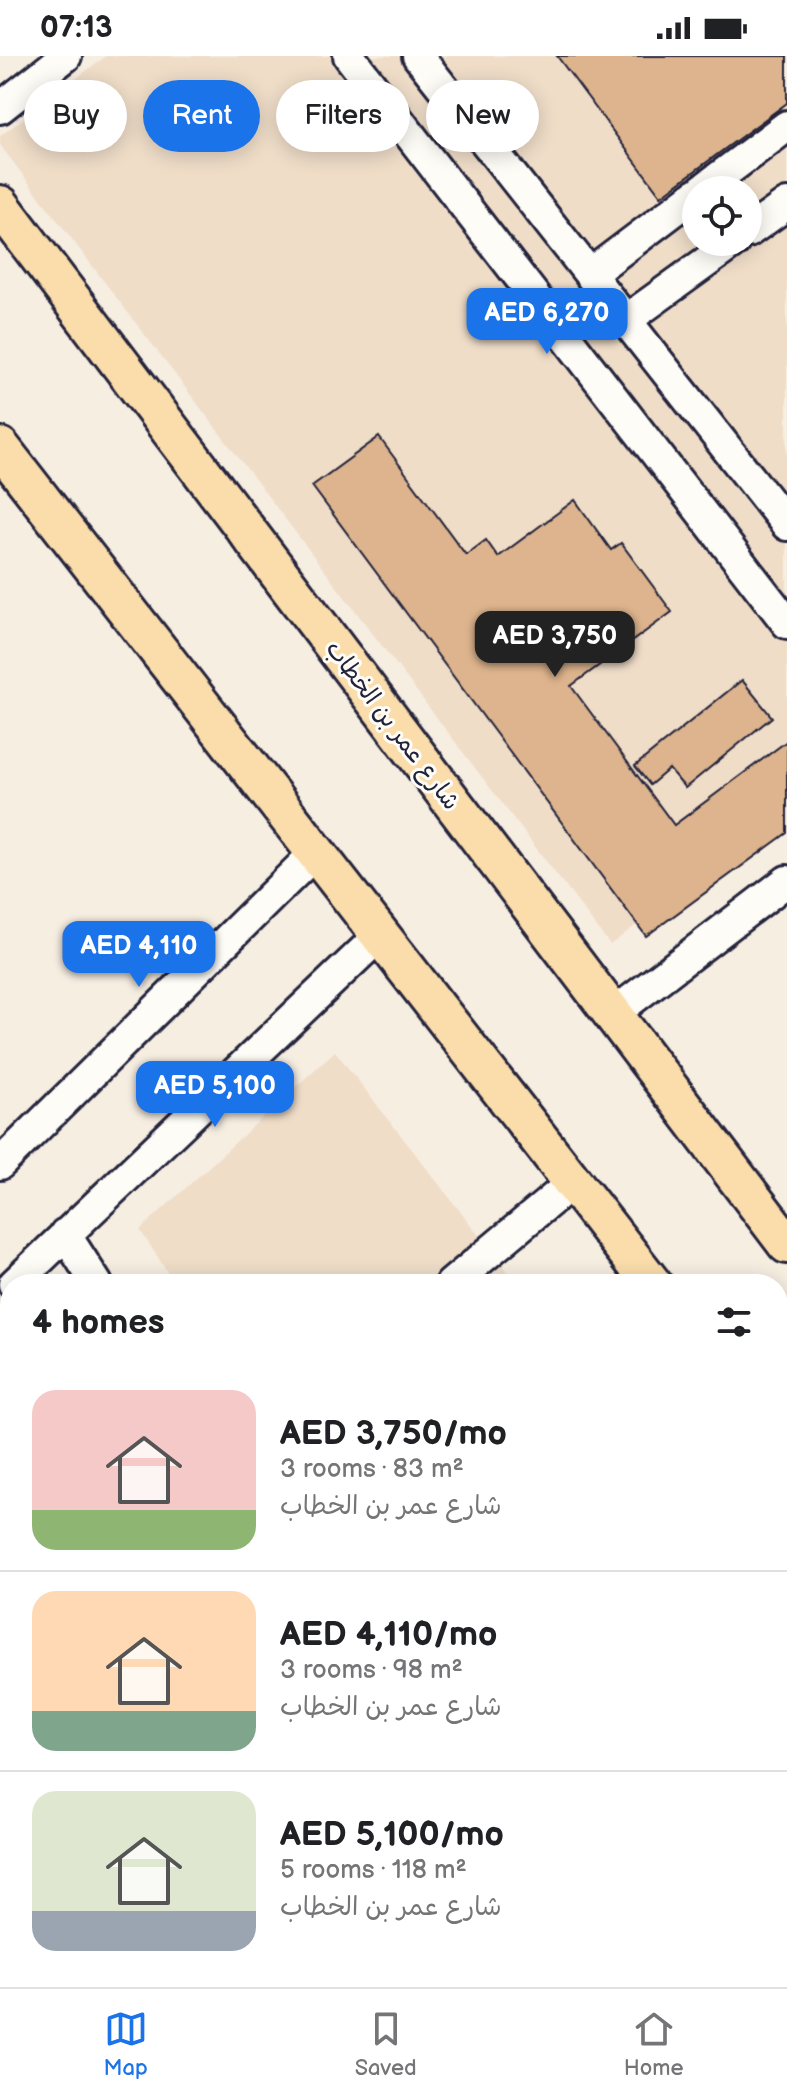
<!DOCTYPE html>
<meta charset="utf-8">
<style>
:root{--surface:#fff;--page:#f2f2f2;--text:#202124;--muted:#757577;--line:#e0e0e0;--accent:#1a73e8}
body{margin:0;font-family:"Balsamiq Sans","Playpen Sans Arabic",sans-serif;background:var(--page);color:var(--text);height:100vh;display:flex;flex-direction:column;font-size:30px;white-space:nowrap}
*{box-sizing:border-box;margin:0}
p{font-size:26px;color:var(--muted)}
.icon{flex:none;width:44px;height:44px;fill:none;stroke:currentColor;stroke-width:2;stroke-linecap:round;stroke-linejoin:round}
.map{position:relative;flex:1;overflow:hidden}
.side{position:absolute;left:0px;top:1218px;width:788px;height:714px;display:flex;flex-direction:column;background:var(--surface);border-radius:32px 32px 0 0;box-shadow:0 4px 20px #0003}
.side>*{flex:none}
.top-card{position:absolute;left:24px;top:24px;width:740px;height:72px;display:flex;gap:16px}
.fabs{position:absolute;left:682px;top:120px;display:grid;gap:16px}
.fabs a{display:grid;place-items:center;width:80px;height:80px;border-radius:50%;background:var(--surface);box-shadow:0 4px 20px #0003;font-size:40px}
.price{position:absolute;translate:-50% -68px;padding:0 18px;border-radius:16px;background:var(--accent);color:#fff;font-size:26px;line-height:52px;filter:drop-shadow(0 2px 4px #0008)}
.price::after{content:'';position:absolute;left:50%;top:48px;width:24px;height:18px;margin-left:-12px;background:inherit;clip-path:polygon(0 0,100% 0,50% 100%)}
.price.active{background:#222;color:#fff}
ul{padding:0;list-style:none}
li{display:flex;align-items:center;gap:24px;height:200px;padding:0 32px}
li+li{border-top:2px solid var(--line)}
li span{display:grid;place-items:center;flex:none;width:224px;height:160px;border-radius:24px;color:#555}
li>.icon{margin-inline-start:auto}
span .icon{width:96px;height:96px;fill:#fffc;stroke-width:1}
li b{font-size:34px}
h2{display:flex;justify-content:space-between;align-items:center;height:96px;padding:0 32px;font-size:34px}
.tag{padding:0 28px;border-radius:36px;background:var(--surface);box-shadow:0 4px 20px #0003;font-size:28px;line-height:72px}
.tag.active{background:var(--accent);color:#fff}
.status{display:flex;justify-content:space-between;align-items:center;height:56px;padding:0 40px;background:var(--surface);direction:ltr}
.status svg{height:22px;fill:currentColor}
.dock{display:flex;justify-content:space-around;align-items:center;height:112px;border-top:2px solid var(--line);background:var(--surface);font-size:22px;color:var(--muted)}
.dock a{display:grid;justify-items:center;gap:4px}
.dock .active{color:var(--accent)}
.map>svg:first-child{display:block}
</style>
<div class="status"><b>07:13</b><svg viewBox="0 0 49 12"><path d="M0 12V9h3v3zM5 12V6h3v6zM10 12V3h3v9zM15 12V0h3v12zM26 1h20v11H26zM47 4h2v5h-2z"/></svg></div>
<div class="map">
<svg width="787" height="1931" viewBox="0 0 787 1931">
<rect width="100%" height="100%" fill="#f7eee2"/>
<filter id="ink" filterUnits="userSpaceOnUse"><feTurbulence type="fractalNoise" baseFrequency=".0125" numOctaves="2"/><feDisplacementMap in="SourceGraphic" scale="16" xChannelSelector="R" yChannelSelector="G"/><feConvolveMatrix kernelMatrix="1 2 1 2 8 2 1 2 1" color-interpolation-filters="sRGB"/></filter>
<g filter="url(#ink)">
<path fill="#efddc8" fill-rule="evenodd" d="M106,0h681v756l-177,133 -610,-800v-9zM696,134h52v52h-52z
M335,995l182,233h-342l-35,-54z
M778,1562l9,12v357h-160l-6,-9h157z"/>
<path fill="#ddb48d" stroke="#22223b" stroke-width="2" d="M557,0h230v47l-126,93z
M379,381l87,118 20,-15 12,17 77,-57 36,50 10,-7 51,69 -101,74 103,139 113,-84v92l-141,103 -334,-450z
M742,624l30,37 -87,71 -16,-19 -19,16 -15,-19z
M778,1562l9,14v42l-9,5z
M787,1635v58l-9,-14v-38z"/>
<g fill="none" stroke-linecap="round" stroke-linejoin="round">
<g stroke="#22223b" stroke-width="36">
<path id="minor" d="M349,0l438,567
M418,0l369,469
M0,52l66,-52
M702,134l85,-64
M748,176l39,-28
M590,218l106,-80
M626,264l108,-78
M613,958l174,-133
M0,1108l316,-312
M65,1178l32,50
M14,1228l366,-349
M451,1228l122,-102
M0,1664l10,-9
M778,1864l9,14
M271,1922l6,9
M488,1922l6,9
M541,1922l6,9
M719,1922l5,9
M122,1931l12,-9"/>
</g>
<g stroke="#22223b" stroke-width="44">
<path id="major" d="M0,149l787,1039
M0,391l652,837
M778,1389l9,12"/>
</g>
<use href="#minor" stroke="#fdfcf7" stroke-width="30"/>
<use href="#major" stroke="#fbddab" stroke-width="38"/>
</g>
</g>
<g text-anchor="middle" stroke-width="6" stroke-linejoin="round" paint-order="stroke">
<g font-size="24" fill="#22223b" stroke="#fdfcf7">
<text transform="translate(393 669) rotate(53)" y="8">شارع عمر بن الخطاب</text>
</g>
</g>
</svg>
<div class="fabs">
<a><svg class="icon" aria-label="locate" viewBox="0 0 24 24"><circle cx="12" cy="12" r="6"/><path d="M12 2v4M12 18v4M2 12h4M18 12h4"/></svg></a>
</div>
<b class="price" style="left:547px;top:300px">AED 6,270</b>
<b class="price active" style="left:555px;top:623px">AED 3,750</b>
<b class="price" style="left:139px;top:933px">AED 4,110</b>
<b class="price" style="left:215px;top:1073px">AED 5,100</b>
<div class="top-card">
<a class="tag">Buy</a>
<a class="tag active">Rent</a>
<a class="tag">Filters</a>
<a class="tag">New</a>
</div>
<section class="side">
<h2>4 homes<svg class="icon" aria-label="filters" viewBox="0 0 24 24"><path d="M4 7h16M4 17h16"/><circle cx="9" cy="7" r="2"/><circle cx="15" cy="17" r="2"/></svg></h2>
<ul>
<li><span style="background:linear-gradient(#f6c9c9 75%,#8fb573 0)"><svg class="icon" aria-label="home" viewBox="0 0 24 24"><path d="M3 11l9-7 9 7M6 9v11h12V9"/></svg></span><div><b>AED 3,750/mo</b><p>3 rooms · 83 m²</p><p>شارع عمر بن الخطاب</p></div></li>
<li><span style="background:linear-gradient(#ffd9b3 75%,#7fa58c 0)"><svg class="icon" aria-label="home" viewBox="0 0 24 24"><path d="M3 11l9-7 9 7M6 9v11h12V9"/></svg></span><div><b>AED 4,110/mo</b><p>3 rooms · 98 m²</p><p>شارع عمر بن الخطاب</p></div></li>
<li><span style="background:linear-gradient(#dfe7d0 75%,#9aa5b1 0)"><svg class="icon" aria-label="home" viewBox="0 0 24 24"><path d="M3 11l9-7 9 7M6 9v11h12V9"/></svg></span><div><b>AED 5,100/mo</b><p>5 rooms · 118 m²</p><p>شارع عمر بن الخطاب</p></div></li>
</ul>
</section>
</div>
<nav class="dock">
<a class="active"><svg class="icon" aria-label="map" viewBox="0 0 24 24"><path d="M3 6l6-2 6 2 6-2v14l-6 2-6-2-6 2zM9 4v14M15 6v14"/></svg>Map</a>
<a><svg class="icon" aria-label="saved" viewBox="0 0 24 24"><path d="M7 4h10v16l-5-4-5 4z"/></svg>Saved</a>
<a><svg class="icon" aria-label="home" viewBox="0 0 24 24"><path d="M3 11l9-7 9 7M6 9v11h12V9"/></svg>Home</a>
</nav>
